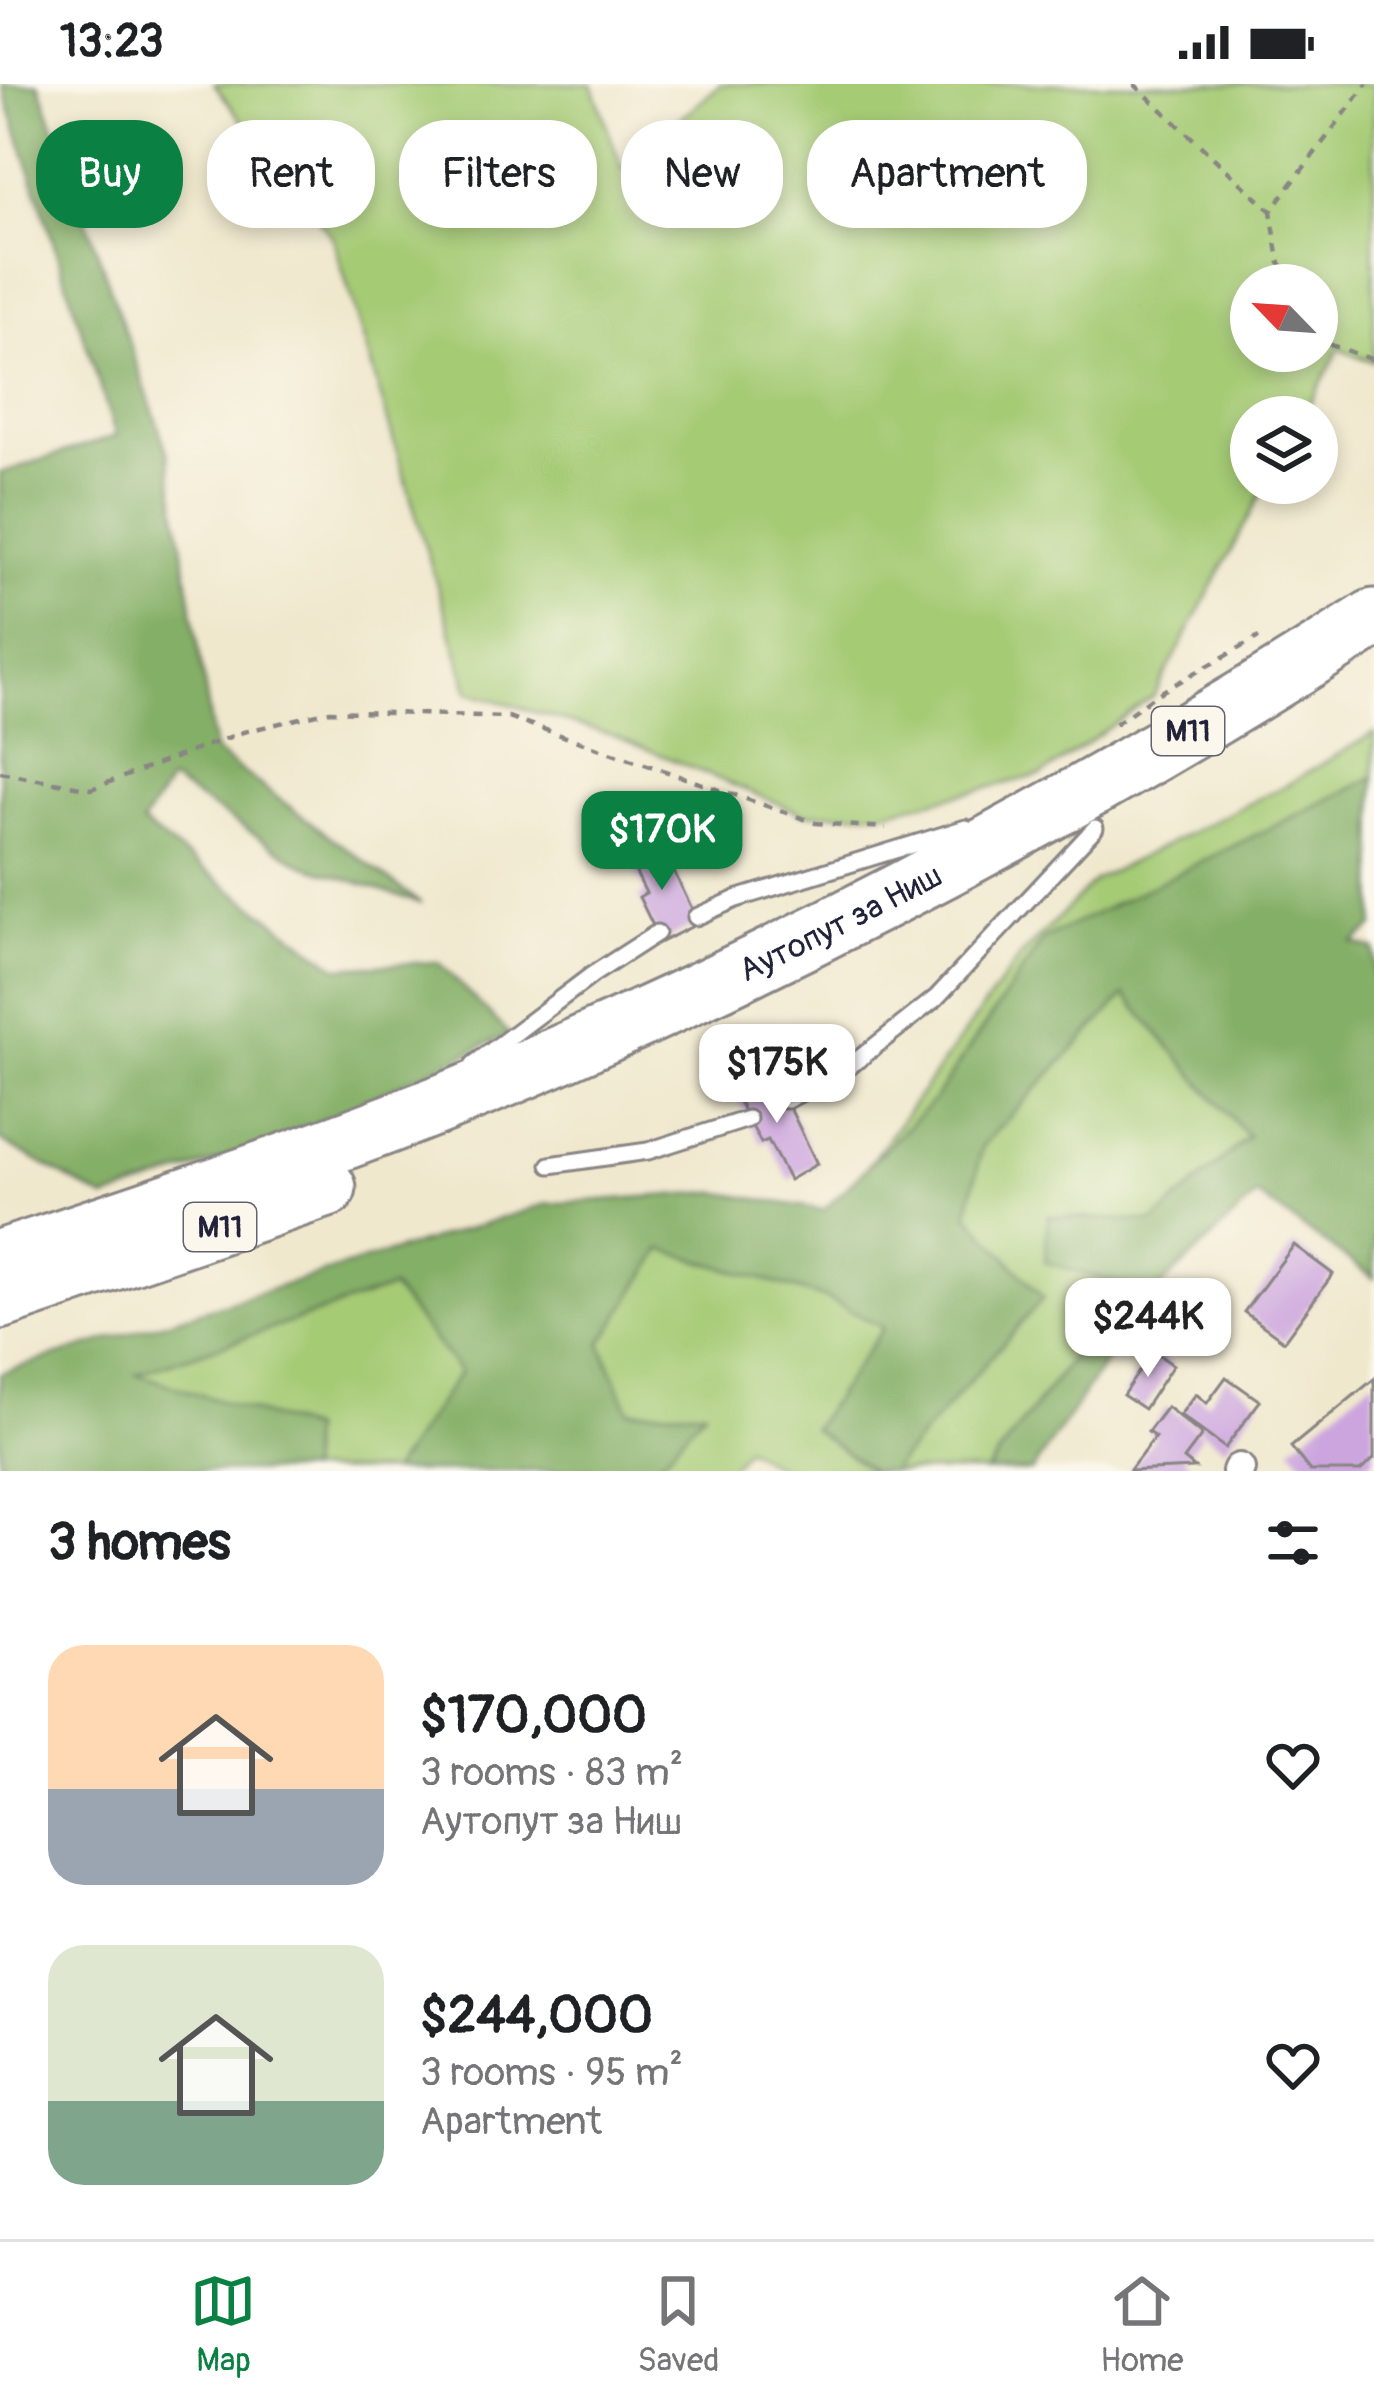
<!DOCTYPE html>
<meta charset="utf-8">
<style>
:root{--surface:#fff;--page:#f2f2f2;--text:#202124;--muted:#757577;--line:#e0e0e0;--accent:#0b8043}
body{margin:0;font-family:Pangolin,sans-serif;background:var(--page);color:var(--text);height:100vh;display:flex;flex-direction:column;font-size:45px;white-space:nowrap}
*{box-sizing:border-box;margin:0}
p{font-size:39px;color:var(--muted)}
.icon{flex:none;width:66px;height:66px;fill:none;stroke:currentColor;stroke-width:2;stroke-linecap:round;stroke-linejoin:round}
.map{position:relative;height:1387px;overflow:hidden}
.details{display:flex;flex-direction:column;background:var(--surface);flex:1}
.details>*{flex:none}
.banner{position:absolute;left:36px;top:36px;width:1302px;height:108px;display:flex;gap:24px}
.needle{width:78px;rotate:295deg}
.buttons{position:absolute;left:1230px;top:180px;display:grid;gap:24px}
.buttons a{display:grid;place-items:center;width:108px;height:108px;border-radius:50%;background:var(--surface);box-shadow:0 6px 18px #0003;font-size:60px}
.price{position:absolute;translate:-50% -102px;padding:0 27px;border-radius:24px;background:#fff;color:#222;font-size:39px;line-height:78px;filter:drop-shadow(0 3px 6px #0008)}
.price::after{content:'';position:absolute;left:50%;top:72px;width:36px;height:27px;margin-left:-18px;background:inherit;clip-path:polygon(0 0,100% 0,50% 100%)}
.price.selected{background:var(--accent);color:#fff}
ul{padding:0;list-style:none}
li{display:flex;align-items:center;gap:36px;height:300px;padding:0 48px}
li span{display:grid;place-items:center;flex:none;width:336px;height:240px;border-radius:36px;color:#555}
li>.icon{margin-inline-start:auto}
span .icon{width:144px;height:144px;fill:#fffc;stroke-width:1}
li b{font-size:51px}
h2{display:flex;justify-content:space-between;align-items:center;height:144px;padding:0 48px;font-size:51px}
.tag{padding:0 42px;border-radius:48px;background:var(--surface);box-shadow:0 6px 18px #0003;font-size:42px;line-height:108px}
.tag.selected{background:var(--accent);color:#fff}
.status{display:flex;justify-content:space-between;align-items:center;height:84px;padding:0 60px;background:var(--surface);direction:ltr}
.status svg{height:33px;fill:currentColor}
.tab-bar{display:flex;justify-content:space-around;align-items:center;height:168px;border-top:3px solid var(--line);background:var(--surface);font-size:33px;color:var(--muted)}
.tab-bar a{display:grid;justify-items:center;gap:6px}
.tab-bar .selected{color:var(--accent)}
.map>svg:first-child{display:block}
</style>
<div class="status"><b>13:23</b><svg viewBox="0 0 49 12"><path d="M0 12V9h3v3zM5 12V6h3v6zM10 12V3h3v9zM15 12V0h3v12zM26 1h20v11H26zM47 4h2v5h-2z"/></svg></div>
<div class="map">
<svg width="1374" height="1387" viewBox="0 0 1374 1387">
<rect width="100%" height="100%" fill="#fbf7ec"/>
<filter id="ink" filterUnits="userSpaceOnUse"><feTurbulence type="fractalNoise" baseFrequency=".00833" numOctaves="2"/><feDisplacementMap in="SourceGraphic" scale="24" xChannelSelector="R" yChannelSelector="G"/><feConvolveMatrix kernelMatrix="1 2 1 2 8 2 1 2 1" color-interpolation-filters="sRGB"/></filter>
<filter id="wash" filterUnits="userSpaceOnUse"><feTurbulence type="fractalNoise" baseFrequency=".004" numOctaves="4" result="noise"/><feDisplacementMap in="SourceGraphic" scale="48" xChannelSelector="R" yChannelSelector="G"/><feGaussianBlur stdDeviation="2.7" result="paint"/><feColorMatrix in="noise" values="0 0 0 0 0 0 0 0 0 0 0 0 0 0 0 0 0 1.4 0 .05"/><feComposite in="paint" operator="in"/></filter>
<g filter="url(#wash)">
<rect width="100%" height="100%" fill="#f0e8cd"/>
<path fill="#a5cb75" stroke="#647658" stroke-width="3" fill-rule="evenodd" d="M214,0h378l30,85 99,-85h653v278l-35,-13 -36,68h-52v66h16l-113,213 -112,79 -158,37 -81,2 -185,-77 -149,-45 -136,-454zM1317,201v66h-66v-66z
M1374,649v44l-330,162 -111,162 -66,66 152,-209 76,-78 197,-98z
M1125,911l123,142 -94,85 -105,-6 78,69 -141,186h-95l152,-173 -76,-84 15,-68z
M662,1165l166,50 55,29 -70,101 59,42h-88l-38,-23 -18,23h-75l50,-60h-74l-28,-67z
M392,1203l68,85 -68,99h-85l2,-42 -174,-54z"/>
<path fill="#84af66" stroke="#536850" stroke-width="3" d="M2,0h37l129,370 47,298 206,151 -118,-38 -133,-84 -28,43 195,143 101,-5 71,72 -231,107 -173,58 -105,-59v-667l116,-37z
M1374,693v150l-21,16 21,6v329l-117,-83 -111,106 -114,170h-46l141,-185 -82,-24 3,-46 106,6 94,-85 -123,-142 -143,151 -14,68 75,84 -152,173h-19l-59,-42 70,-101 -55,-29 -166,-50 -61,95 28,67 75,-1 -51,61h-261l68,-99 -68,-84 -255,86 173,56 -3,41h-307v-98l547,-169 168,-12 109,18 109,-109 111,-162z"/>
<g id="blocks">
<path fill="#cca5de" d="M659,757l40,82 -38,19 -22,-45 7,-4 -18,-36z
M774,991l43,89 -28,16 -21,-40 -7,3 -25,-47z
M1294,1161l39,29 -49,67 -40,-29z
M1153,1267l20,14 -29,44 -21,-14z
M1226,1293l34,24 -35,47 -45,-33 16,-21 11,9z
M1374,1295v80l-14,12h-50l-19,-24z
M1167,1323l35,28 -18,24 11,9 -66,3 26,-34 -7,-5z"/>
</g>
</g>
<g filter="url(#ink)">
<use href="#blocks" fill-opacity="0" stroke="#898584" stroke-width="3"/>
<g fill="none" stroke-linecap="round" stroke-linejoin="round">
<g stroke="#898584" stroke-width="21">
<path id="lane" d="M696,833l40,-18 230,-71
M474,980l118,-89 65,-42
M787,1016l59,-31 90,-71 159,-170
M550,1081l98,-14 100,-32"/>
</g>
<g stroke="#898584" stroke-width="36">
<path id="street" d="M1238,1387l1,-2"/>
</g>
<g stroke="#898584" stroke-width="63">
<g id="highway">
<path id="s1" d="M0,1175c189,-63 379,-125 561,-205 283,-124 553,-270 813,-436"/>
<path d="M0,1216l327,-112"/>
</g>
</g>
<path stroke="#898584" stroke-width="4.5" stroke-dasharray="9 9" stroke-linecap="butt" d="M1134,0l137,127
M1292,201l-13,-24 -8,-50 96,-127
M1317,249l5,9 52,18
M1115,640l39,-28 105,-59
M0,688l91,17 152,-57 87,-21 178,6 308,106 70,5"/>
<use href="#lane" stroke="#fff" stroke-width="15"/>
<use href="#street" stroke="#fff" stroke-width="30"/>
<use href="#highway" stroke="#fff" stroke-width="57"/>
</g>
</g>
<g text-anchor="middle" stroke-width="9" stroke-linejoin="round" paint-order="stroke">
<g fill="#fbf7ec" stroke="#636270" stroke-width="3">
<rect x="1152" y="623" width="72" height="48" rx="9"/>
<rect x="184" y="1119" width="72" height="48" rx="9"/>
</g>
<g font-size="30" font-weight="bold" fill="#22223b">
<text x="1188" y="657">M11</text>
<text x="220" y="1153">M11</text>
</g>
<g font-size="33" fill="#22223b" stroke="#fbf7ec">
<text dy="12" stroke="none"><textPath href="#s1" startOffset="906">Аутопут за Ниш</textPath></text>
</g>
</g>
</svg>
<div class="buttons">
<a><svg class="needle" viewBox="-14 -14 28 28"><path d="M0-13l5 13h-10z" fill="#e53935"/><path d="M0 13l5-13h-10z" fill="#757577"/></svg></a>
<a><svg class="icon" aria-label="layers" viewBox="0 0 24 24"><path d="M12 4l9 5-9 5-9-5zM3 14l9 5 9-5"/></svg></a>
</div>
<b class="price selected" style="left:662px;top:809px">$170K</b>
<b class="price" style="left:777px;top:1042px">$175K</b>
<b class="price" style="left:1148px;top:1296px">$244K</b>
<div class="banner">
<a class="tag selected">Buy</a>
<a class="tag">Rent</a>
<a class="tag">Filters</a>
<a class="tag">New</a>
<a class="tag">Apartment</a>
</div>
</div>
<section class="details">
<h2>3 homes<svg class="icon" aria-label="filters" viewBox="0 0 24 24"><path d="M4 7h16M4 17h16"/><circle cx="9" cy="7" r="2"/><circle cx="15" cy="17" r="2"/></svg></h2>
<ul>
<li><span style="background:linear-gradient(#ffd9b3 60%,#9aa5b1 0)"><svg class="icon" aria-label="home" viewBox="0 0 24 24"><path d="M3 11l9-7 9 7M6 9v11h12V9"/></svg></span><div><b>$170,000</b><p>3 rooms · 83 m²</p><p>Аутопут за Ниш</p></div><svg class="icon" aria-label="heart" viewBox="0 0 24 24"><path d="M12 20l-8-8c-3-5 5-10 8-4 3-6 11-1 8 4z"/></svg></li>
<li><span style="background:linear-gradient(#dfe7d0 65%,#7fa58c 0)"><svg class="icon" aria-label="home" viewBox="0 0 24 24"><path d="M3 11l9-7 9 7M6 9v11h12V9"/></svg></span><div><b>$244,000</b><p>3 rooms · 95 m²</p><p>Apartment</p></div><svg class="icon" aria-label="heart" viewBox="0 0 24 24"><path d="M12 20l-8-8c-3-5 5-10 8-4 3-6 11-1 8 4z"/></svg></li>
</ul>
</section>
<nav class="tab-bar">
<a class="selected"><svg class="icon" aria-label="map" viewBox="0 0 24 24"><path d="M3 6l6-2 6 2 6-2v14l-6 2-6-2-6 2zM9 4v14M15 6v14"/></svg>Map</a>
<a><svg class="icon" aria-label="saved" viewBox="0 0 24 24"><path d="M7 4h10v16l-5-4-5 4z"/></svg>Saved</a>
<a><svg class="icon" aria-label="home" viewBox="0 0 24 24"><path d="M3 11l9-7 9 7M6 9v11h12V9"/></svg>Home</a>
</nav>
